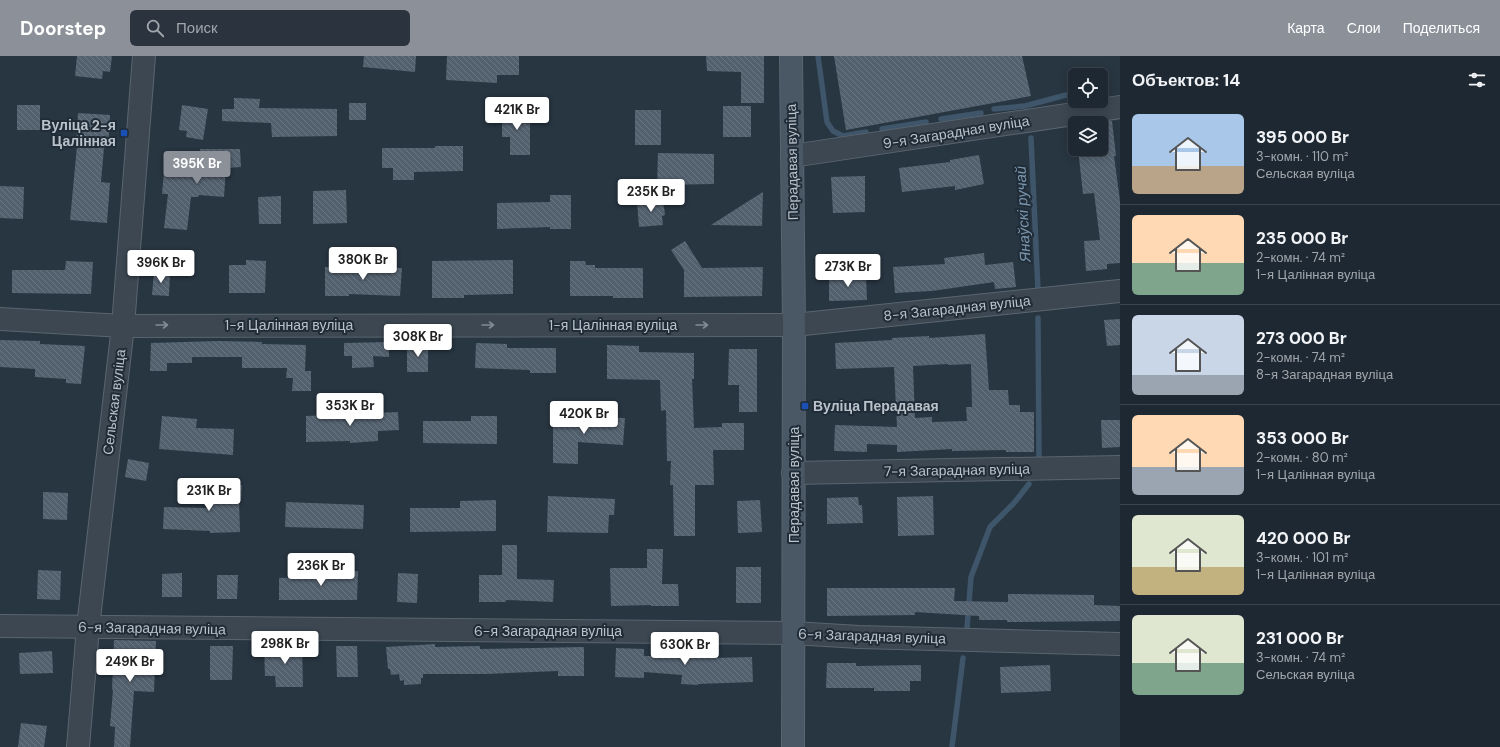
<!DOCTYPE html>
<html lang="ru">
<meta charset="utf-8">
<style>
:root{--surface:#1e2832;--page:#2b343e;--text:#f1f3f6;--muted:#a1a6ac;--line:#3c444d;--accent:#8c9099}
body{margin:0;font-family:"DM Sans",sans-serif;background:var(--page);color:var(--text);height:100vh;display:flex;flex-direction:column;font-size:15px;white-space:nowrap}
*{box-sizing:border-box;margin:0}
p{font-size:13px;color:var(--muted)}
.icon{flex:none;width:22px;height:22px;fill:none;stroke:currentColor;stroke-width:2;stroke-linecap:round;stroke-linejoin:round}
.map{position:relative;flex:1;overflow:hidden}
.panel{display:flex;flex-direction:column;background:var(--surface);width:380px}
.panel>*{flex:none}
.buttons{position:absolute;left:1068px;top:12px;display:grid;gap:8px}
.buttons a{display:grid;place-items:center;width:40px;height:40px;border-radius:6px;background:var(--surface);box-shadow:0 2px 10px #0003,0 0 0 1px var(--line);font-size:20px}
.price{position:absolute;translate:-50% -34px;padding:0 9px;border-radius:4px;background:#fff;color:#222;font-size:13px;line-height:26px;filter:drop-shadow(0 1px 2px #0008)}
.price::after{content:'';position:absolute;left:50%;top:24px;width:12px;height:9px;margin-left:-6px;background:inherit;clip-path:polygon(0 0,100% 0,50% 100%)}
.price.selected{background:var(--accent);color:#fff}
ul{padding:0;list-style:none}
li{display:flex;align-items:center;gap:12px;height:100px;padding:0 12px}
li+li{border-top:1px solid var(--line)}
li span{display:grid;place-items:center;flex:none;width:112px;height:80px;border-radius:6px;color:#555}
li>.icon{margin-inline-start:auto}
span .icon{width:48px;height:48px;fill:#fffc;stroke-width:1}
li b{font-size:17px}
h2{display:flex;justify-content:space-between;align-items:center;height:48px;padding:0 12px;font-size:17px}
header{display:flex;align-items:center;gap:24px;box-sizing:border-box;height:56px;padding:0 20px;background:var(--accent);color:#fff}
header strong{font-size:19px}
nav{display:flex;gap:22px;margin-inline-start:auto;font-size:14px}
.search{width:280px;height:36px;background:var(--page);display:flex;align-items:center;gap:10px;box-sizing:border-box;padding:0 14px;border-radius:6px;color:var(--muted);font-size:15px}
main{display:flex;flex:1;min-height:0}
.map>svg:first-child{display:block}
</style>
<header>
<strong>Doorstep</strong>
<div class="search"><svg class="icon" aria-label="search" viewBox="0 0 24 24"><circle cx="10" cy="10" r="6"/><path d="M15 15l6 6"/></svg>Поиск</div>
<nav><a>Карта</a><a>Слои</a><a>Поделиться</a></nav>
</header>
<main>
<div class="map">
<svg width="1120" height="691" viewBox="0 0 1120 691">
<defs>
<pattern id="building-back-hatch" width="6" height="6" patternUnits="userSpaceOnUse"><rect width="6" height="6" fill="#53616f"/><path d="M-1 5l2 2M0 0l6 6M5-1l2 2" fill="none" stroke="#6a7682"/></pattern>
</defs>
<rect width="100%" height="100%" fill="#283642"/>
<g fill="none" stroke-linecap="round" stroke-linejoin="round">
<path stroke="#3e556a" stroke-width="5.5" d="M818,0l9,66 6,9 10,5 23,-4
M994,53l31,-3 41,-11
M941,63l40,-6
M882,73l44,-7
M1031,82l7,152
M1038,262l1,138
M967,572l4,-51 19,-50 24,-24 15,-19
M952,691l11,-89"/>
</g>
<path fill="url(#building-back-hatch)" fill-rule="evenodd" d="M77,0h35l-2,16 -7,-1 -1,8 -27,-3z
M364,0h52l-1,16 -52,-5z
M447,0h72v19h-22v8l-51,-3z
M706,0h58v47h-23v-31l-34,-1z
M834,0h188l9,40 -185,34z
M234,42l26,1 -1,9 78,1v27l-65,1 -1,-14 -49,-2v-12h12z
M349,47h17v17h-17z
M17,49h23v25h-23z
M182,49l26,4 -5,31 -17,-3 1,-6 -8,-1z
M723,50h28v31h-28z
M635,54h26v35h-26z
M502,55h28v44h-20v-18h-8z
M78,57l32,2 -2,33h-4l-3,34 9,1 -3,40 -37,-3 7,-74h-1z
M1112,65l4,35h-2l6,45v62l-13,1v5l-21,2 -2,-30 16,-1 -6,-47 -11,1 -5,-45h23v-27z
M435,90h28v25l-49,1v8h-21v-12h-11v-20h53z
M200,93h40l1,18 -15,1 -2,29 -25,-2 -1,2h-7l-4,33 -23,-2 4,-34h-6l2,-22 36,4z
M658,97l56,1v30l-57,1z
M979,99l5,29 -29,6v-4l-53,6 -3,-24 51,-6v-2z
M865,120v36l-32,1 -2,-36z
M0,130l24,1 -1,32 -23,-1z
M346,134l1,33 -34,1v-33z
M763,136l-1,34 -51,-1 36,-23z
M550,139h21v34h-21v-2l-53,2v-26l53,-1z
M281,140v28h-22l-1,-27z
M663,143l2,16 -3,1 1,9 -24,2 -2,-25z
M685,185l17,27 61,-1 -1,29 -78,1v-27l-13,-20z
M984,197l1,12 28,-3 3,25 -21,2 -1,-7 -62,9 -37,2 -2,-26 52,-3 -1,-6z
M246,204l20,1 -1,32h-36v-28h17z
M513,204v34l-49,1v3h-32v-37z
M66,205l27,1 -2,32 -79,-1v-23h53z
M570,205h15l1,4h9v3h48v30h-30v-2h-43z
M325,211l77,1 -2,28 -51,-2v2h-24z
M154,216l16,1 -1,23 -17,-1z
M866,219l1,25 -38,1v-25z
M1120,263v26l-13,1 -3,-26z
M985,278l4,56h19l1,15h11v7h14v40h-28v-2l-54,1v-2l-55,3v-7l-30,-1v8l-33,-1 1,-26 62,2 -3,-60 -58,2 -1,-26 57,-3v-2l37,-2v2zM948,308v1l23,-1 1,43h-6l1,14 -35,1v-5l-17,1 -2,-52z
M0,284l40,1v3l45,2 -4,38 -15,-1v-4l-31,-2v-8l-35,-2z
M218,285l44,1v2l44,1 -1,26h6v20h-19l1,-13h-7l1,-10h-45v-11h-50v6h-25v8h-17l1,-28z
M389,286v15l-16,-1 1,11 -22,1v-12h-8v-13z
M476,287l31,1v4h49v25h-26v-3l-55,-2z
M407,289h21v27h-21z
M607,289l32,1v6l55,1v26h-2l2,49 28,-1v-4h22v27h-31l1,35h-19v51h-21l-1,-51h-3l1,-24h-4l-1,-51 -5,1 -1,-31 -53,-1z
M729,293h28v63h-18v-27h-11z
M398,356l1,18 -21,1v10l-28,2v-2l-44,1v-26z
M162,360l35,3 -1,9 38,1 -1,26 -74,-6z
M471,360h26v28l-74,-1v-22h48z
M553,361l72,1 -2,27 -45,-3v22l-25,-1z
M1101,364h19v27l-18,1z
M128,403l21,4 -3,18 -21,-4z
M208,428l34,1 -1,16h-2l1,31 -30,1v-2l-47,-2 1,-22 43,1z
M43,436l25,1 -1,27 -24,-1z
M548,440l67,3 -1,16h-5l-1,18 -61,-1z
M933,440l1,39 -36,1 -1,-39z
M858,441l1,8h3l1,18 -36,1v-26z
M496,444v31l-86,1v-24h50v-7z
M760,444l2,32 -24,1 -1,-32z
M286,446l78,3 -1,24 -78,-2z
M502,489h15v34l37,1 -1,22 -47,-2v2h-27v-27h23z
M647,493h16l-1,35h16l1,22h-28v-1l-40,1 -1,-38h37z
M736,511h25v36h-25z
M38,514l23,1 -1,29 -23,-1z
M324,515h34l-1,29h-78v-22l45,-1z
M182,517v24h-20v-23z
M398,517l20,1 -1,29 -20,-1z
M217,519h21l-1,24h-20z
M827,532h128l-1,13 54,1v-8l86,1v10l26,1v15l-113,1v-2h-28v-4l-64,-4v3l-88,1z
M114,584l42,1 -2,51 -20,-1 -4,56h-16l1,-20 -5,-1 3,-36h-1z
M435,588v3l45,-1v3l104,-2v29h-26v-5l-72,3h-63v4h-2v6l-17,1v-5l-4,1 -1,-7 -8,1 -1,-6h-2l-2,-22z
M302,589l1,42h-27l-1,-11h-10l-1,-30z
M210,590h23l-1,34h-22z
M336,590h21l1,31h-21z
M616,592l28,1v7h28v-7l29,2 13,-1 1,8 37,-1 1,25 -55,2v1l-17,-1 1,-9 -38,-3v6l-29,-1z
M52,595l1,22 -33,1 -1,-21z
M827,607h29v3l65,-1v16h-11v10h-36v-3h-48z
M1050,609l1,26 -50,2 -1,-26z
M21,667l26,3 -3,21h-26z"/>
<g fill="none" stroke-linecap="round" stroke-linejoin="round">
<g stroke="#5a656f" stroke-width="24">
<path id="street" d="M792,100l328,-49
M0,263l123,7 671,-1 326,-34
M793,417l327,-6
M0,570l793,7 66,4 261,7
M78,691l10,-120 35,-301 21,-270"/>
</g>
<g stroke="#5a656f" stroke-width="24">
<path id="secondary" d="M791,0l3,269 -1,422"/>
</g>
<use href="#street" stroke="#3c4752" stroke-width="22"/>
<use href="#secondary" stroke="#4a5764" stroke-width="22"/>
</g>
<defs><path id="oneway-shaft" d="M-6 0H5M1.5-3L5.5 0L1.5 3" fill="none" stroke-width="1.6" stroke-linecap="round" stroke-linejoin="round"/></defs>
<g stroke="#818b95">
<use href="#oneway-shaft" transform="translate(162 269)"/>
<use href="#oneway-shaft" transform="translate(488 269)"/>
<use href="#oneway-shaft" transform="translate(702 269)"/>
</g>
<g fill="#1a4fb4" stroke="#202c37" stroke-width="1.5">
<rect x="120" y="73" width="8" height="8" rx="2"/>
<rect x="801" y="346" width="8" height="8" rx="2"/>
</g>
<g text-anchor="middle" stroke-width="4" stroke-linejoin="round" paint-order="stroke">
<g font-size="14" font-weight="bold" fill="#b9c2cb" stroke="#202c37" text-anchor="end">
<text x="116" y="74">Вуліца 2-я<tspan x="116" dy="16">Цалінная</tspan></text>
<text x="813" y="355" text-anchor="start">Вуліца Перадавая</text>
</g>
<g font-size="14" fill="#b9c2cb" stroke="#202c37">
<text transform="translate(956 76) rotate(-9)" y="5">9-я Загарадная вуліца</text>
<text transform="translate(792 106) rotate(-91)" y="5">Перадавая вуліца</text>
<text transform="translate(957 252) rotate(-6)" y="5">8-я Загарадная вуліца</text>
<text x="289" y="274">1-я Цалінная вуліца</text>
<text x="613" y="274">1-я Цалінная вуліца</text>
<text transform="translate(114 346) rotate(-83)" y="5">Сельская вуліца</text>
<text transform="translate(957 414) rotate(-1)" y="5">7-я Загарадная вуліца</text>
<text transform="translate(794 429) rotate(-90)" y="5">Перадавая вуліца</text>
<text transform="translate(152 572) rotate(1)" y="5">6-я Загарадная вуліца</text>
<text x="548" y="580">6-я Загарадная вуліца</text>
<text transform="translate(872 580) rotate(2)" y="5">6-я Загарадная вуліца</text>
</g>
<g font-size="15" font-style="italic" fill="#7b96ad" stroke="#202c37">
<text transform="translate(1023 158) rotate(-93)" y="5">Янаўскі ручай</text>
</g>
</g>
</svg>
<div class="buttons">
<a><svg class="icon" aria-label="locate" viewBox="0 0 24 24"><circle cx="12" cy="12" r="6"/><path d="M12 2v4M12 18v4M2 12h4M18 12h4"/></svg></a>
<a><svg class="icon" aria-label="layers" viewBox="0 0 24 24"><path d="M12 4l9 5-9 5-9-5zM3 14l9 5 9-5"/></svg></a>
</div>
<b class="price" style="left:517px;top:75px">421K Br</b>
<b class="price selected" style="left:197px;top:129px">395K Br</b>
<b class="price" style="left:651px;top:157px">235K Br</b>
<b class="price" style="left:363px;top:225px">380K Br</b>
<b class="price" style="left:161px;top:228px">396K Br</b>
<b class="price" style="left:848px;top:232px">273K Br</b>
<b class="price" style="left:418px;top:302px">308K Br</b>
<b class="price" style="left:350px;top:371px">353K Br</b>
<b class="price" style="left:584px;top:379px">420K Br</b>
<b class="price" style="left:209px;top:456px">231K Br</b>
<b class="price" style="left:321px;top:531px">236K Br</b>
<b class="price" style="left:285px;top:609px">298K Br</b>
<b class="price" style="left:685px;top:610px">630K Br</b>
<b class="price" style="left:130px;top:627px">249K Br</b>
</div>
<section class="panel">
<h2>Объектов: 14<svg class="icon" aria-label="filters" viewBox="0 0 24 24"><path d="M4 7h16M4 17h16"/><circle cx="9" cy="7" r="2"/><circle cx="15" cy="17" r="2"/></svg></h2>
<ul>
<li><span style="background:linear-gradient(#a9c7e8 65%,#b9a48a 0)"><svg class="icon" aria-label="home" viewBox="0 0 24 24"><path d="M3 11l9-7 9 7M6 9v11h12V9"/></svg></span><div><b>395 000 Br</b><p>3-комн. · 110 m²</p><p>Сельская вуліца</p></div></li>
<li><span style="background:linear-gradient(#ffd9b3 60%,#7fa58c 0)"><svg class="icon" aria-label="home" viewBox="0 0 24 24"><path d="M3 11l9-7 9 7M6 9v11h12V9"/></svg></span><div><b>235 000 Br</b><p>2-комн. · 74 m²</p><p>1-я Цалінная вуліца</p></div></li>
<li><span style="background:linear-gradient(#c9d6e8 75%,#9aa5b1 0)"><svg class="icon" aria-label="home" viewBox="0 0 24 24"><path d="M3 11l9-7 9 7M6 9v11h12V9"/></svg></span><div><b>273 000 Br</b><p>2-комн. · 74 m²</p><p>8-я Загарадная вуліца</p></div></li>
<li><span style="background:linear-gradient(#ffd9b3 65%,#9aa5b1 0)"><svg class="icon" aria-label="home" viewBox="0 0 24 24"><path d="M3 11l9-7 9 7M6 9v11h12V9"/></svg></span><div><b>353 000 Br</b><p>2-комн. · 80 m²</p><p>1-я Цалінная вуліца</p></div></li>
<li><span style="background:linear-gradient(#dfe7d0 65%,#c2b280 0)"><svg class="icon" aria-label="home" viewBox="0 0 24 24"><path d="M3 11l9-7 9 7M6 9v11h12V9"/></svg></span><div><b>420 000 Br</b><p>3-комн. · 101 m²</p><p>1-я Цалінная вуліца</p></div></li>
<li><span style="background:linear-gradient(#dfe7d0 60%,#7fa58c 0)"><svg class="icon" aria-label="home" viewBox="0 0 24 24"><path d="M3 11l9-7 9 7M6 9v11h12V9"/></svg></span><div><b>231 000 Br</b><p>3-комн. · 74 m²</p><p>Сельская вуліца</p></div></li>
</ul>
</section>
</main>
